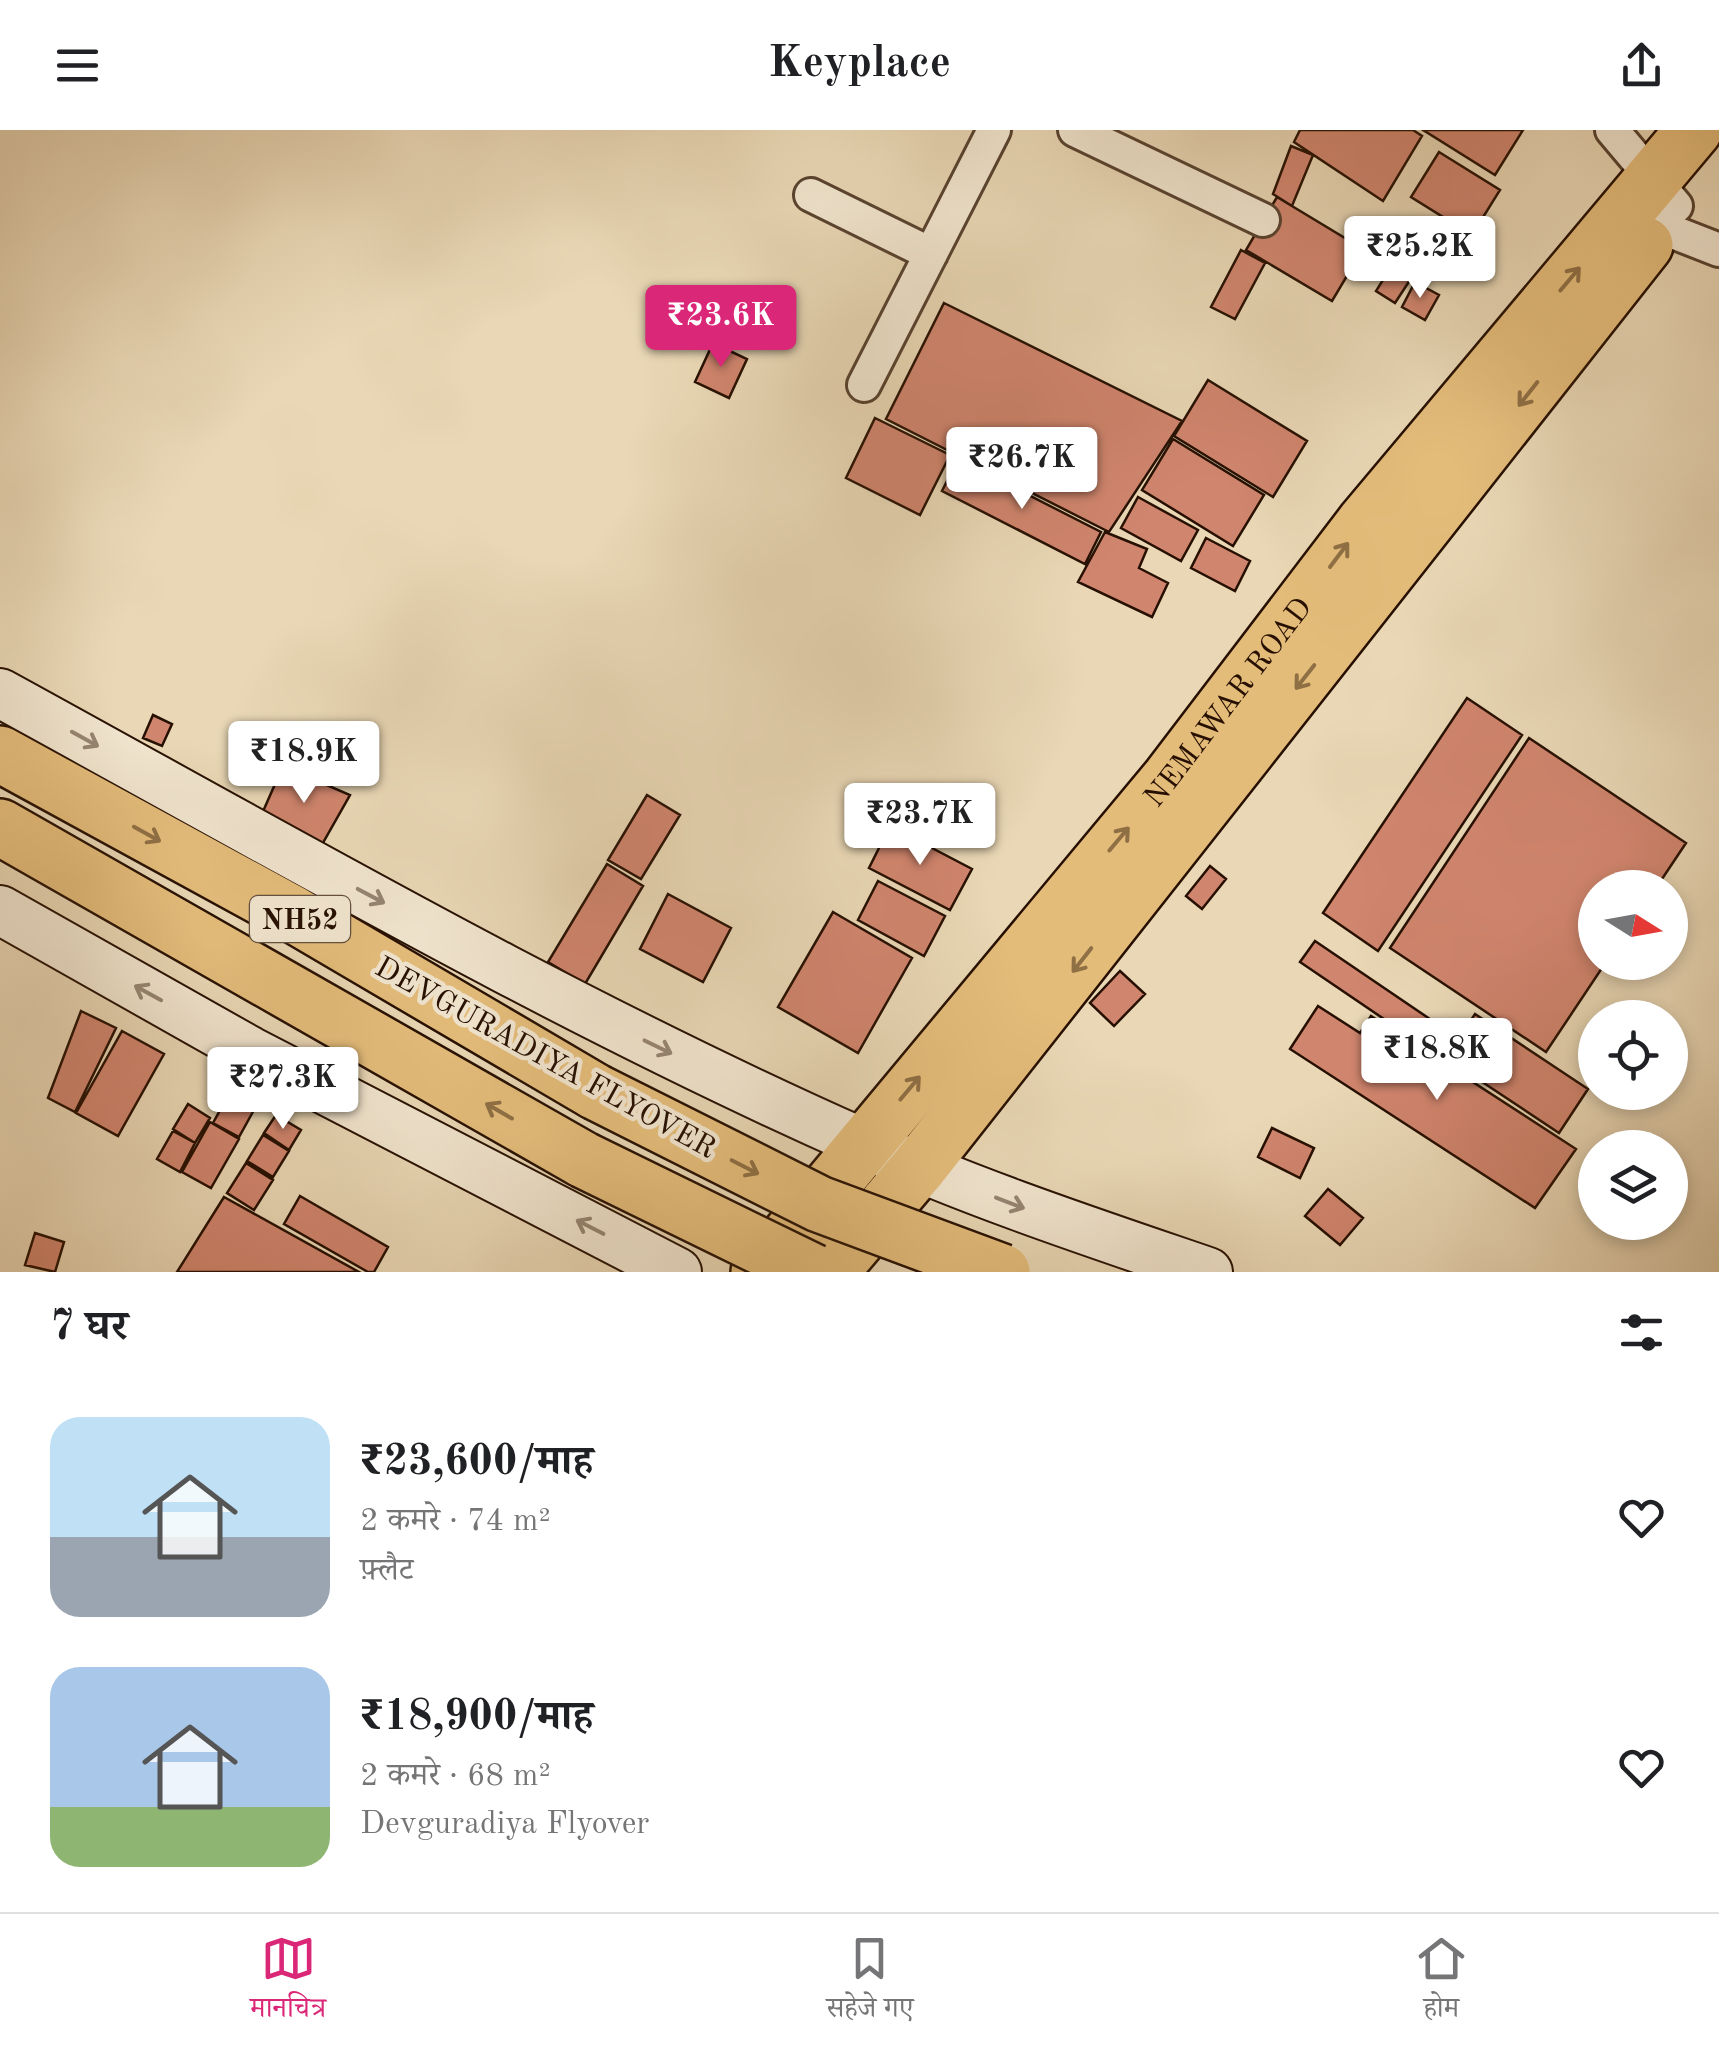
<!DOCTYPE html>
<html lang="hi">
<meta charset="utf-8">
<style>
:root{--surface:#fff;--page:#f6f6f6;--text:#202124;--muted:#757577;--line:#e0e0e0;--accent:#db2777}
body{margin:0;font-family:"Old Standard TT","Noto Serif Devanagari",serif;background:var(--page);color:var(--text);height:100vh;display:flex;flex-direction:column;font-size:38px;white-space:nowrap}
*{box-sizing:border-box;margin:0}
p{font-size:32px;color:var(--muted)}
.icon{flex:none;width:55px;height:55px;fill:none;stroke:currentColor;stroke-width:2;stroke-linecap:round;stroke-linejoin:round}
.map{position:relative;height:1142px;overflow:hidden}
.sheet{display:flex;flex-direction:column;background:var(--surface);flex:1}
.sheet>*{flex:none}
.needle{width:65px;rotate:101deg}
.buttons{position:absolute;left:1578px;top:740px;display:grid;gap:20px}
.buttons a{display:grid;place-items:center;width:110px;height:110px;border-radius:50%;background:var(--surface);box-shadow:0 5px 15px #0003;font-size:50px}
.price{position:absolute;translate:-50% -85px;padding:0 22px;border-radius:10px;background:#fff;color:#222;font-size:32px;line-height:65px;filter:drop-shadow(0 2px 5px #0008)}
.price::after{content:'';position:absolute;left:50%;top:60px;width:30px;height:22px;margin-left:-15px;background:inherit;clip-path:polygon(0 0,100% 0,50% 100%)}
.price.on{background:var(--accent);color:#fff}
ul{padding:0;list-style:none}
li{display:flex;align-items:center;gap:30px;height:250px;padding:0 50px}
li span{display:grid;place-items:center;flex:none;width:280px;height:200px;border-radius:30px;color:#555}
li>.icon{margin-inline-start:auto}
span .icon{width:120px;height:120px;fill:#fffc;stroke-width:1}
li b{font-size:42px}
h2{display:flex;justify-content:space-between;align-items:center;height:120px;padding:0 50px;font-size:42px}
header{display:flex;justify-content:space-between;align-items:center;height:130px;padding:0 50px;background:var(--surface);font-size:45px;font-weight:800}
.tab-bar{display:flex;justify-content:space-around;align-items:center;height:140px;border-top:2px solid var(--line);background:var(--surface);font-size:28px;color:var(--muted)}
.tab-bar a{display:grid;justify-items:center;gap:5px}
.tab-bar .on{color:var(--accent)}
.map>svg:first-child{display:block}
</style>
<header><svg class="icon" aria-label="menu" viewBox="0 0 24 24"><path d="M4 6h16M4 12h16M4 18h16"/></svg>Keyplace<svg class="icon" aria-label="share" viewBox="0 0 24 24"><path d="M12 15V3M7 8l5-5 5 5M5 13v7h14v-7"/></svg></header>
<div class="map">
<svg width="1719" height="1142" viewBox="0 0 1719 1142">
<rect width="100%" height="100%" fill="#e9d7b5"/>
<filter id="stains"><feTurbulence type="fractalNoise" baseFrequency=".002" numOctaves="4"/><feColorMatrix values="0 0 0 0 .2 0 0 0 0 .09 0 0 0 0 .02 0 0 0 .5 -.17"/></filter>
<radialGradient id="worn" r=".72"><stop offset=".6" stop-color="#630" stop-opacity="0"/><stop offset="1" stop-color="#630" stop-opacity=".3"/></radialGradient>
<path fill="#d0856e" stroke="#271002" stroke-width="2.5" d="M1300,0h113l9,6 -39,65 -89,-59z
M1423,0h100l-28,45z
M1291,16l22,9 -21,51 -19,-12z
M1439,22l61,38 -28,45 -61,-38z
M1277,67l86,52 -31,52 -86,-51z
M1241,120l24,13 -30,56 -24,-12z
M1391,137l19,13 -15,23 -19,-12z
M1415,152l24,13 -14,25 -23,-13z
M944,173l238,118 -73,111 -223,-113z
M713,213l34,16 -18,39 -34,-16z
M1208,250l99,61 -34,56 -99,-61z
M875,288l75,37 -30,60 -74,-37z
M1173,309l91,56 -31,51 -91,-56z
M958,329l143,73 -16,32 -143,-73z
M1138,367l60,33 -17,31 -60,-33z
M1105,402l42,17 -8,19 29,15 -16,34 -74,-35z
M1206,408l44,23 -15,30 -44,-23z
M1467,568l55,37 -144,216 -55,-38z
M153,585l19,9 -10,22 -19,-8z
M1529,608l157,105 -30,45h-61v74h11l-60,90 -156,-104z
M283,636l67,29 -30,53 -59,-32z
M647,665l33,20 -39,64 -33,-19z
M890,696l82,43 -22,41 -81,-42z
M607,734l36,22 -58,98 -37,-22z
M1210,736l16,13 -24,30 -16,-13z
M878,751l67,35 -21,40 -66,-36z
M668,764l63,34 -28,54 -63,-33z
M833,782l79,46 -54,95 -80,-46z
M1315,811l134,91 -15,21 -134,-91z
M1120,841l25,23 -31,32 -24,-23z
M1318,876l42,27 11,-17 205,133 -41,59 -245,-159z
M81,881l35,17 -41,84 -27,-14z
M1475,884l113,75 -29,44 -113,-75z
M122,901l42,23 -46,82 -42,-23z
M234,955l26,14 -21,38 -26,-14z
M188,974l22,14 -15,25 -22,-14z
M276,985l25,15 -12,20 -25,-17z
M210,992l29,17 -28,49 -29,-16z
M1272,998l42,20 -14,30 -42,-21z
M173,1001l22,12 -15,29 -23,-13z
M263,1005l26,16 -16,26 -26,-16z
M246,1033l27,17 -19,30 -27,-17z
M1328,1059l35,29 -23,27 -35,-29z
M300,1066l88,51 -14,25h-6l-84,-48z
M224,1067l135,75h-182z
M35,1103l29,9 -9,30 -30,-7z"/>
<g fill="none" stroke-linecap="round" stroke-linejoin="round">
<g stroke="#58422f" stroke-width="38">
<path id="street" d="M1075,0l188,90
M1612,0l64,76
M811,65l120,59
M1660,97l59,23
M864,255l130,-255"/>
</g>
<g stroke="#271002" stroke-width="52">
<path id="secondary" d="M0,563c283,155 564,318 860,449 113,51 231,90 348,130
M0,780l250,141 427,221"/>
</g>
<g stroke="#271002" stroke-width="60">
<g id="highway">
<path d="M0,624l293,160 303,178"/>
<path d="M0,697l584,333"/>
<path id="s1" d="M759,1142l411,-494 195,-256 329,-392"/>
<path d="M830,1142l89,-105 726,-922"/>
</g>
</g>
<use href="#street" stroke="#f1e5cf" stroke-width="32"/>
<use href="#secondary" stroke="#f1e5cf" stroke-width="48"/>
<use href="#highway" stroke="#e4bc7a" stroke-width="55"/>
<g stroke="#271002" stroke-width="60" stroke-linecap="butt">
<path id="highway-bridge" d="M596,962l223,112 183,68
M584,1030l229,112"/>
</g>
<use href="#highway-bridge" stroke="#e4bc7a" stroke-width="55"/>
</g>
<defs><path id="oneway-shaft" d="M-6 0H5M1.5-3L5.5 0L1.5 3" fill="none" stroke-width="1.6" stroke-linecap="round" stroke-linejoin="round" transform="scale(2.5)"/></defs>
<g stroke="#8f6f44">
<use href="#oneway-shaft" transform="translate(1570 149) rotate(-50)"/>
<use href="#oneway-shaft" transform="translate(1528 264) rotate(128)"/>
<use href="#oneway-shaft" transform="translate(1339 425) rotate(-53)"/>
<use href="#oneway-shaft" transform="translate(1305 547) rotate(128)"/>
<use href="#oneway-shaft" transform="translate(147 704) rotate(29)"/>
<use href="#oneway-shaft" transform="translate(1119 709) rotate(-50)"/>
<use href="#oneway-shaft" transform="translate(1082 830) rotate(128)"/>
<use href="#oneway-shaft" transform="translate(910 958) rotate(-50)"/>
<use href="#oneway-shaft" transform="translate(499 981) rotate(-150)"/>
<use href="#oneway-shaft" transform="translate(745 1037) rotate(27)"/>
</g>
<g stroke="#968573">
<use href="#oneway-shaft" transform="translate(85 609) rotate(29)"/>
<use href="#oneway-shaft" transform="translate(371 766) rotate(28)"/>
<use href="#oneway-shaft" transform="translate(148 863) rotate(-151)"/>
<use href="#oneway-shaft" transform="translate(658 917) rotate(26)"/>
<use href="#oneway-shaft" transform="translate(1010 1073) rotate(21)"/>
<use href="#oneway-shaft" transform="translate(590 1097) rotate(-153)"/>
</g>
<g text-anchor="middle" stroke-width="9" stroke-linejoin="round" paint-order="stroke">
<rect fill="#f1e5cf" stroke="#645040" stroke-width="2.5" x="250" y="766" width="100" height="46" rx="8"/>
<g font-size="28" font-weight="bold" fill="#271002">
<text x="300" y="799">NH52</text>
</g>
<g font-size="30" fill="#271002" stroke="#f1e5cf">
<text dy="10" stroke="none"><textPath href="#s1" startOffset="738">NEMAWAR ROAD</textPath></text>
<text transform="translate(546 927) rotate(29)" y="10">DEVGURADIYA FLYOVER</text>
</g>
</g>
<rect width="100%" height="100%" filter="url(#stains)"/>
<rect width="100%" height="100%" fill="url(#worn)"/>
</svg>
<div class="buttons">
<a><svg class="needle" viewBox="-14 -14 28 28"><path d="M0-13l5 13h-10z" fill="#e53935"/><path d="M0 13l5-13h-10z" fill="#757577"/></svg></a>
<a><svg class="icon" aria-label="locate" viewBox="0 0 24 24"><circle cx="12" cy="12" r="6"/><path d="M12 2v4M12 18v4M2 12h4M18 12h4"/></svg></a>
<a><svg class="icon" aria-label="layers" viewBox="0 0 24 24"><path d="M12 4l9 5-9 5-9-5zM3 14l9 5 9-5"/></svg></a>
</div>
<b class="price" style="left:1420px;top:171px">₹25.2K</b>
<b class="price on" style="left:721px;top:240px">₹23.6K</b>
<b class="price" style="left:1022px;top:382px">₹26.7K</b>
<b class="price" style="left:304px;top:676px">₹18.9K</b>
<b class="price" style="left:920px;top:738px">₹23.7K</b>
<b class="price" style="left:1437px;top:973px">₹18.8K</b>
<b class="price" style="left:283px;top:1002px">₹27.3K</b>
</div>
<section class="sheet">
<h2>7 घर<svg class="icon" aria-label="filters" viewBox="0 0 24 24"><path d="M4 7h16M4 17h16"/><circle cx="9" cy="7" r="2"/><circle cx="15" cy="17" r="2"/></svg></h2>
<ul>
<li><span style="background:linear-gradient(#bfe0f5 60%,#9aa5b1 0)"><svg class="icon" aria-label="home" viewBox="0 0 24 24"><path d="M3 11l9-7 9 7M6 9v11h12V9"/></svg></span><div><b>₹23,600/माह</b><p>2 कमरे · 74 m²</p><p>फ़्लैट</p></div><svg class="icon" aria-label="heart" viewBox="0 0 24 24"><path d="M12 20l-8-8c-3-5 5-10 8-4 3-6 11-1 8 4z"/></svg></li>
<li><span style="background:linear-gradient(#a9c7e8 70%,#8fb573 0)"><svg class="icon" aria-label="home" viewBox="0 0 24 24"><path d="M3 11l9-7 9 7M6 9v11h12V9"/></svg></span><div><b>₹18,900/माह</b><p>2 कमरे · 68 m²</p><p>Devguradiya Flyover</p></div><svg class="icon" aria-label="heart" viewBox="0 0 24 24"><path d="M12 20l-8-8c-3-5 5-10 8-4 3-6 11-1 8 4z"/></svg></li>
</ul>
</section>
<nav class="tab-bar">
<a class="on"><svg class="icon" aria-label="map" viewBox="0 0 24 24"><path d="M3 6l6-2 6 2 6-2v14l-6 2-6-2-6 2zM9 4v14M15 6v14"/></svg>मानचित्र</a>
<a><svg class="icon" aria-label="saved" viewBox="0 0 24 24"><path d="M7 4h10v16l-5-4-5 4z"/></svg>सहेजे गए</a>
<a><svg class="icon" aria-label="home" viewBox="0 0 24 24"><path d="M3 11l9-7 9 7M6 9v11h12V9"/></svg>होम</a>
</nav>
